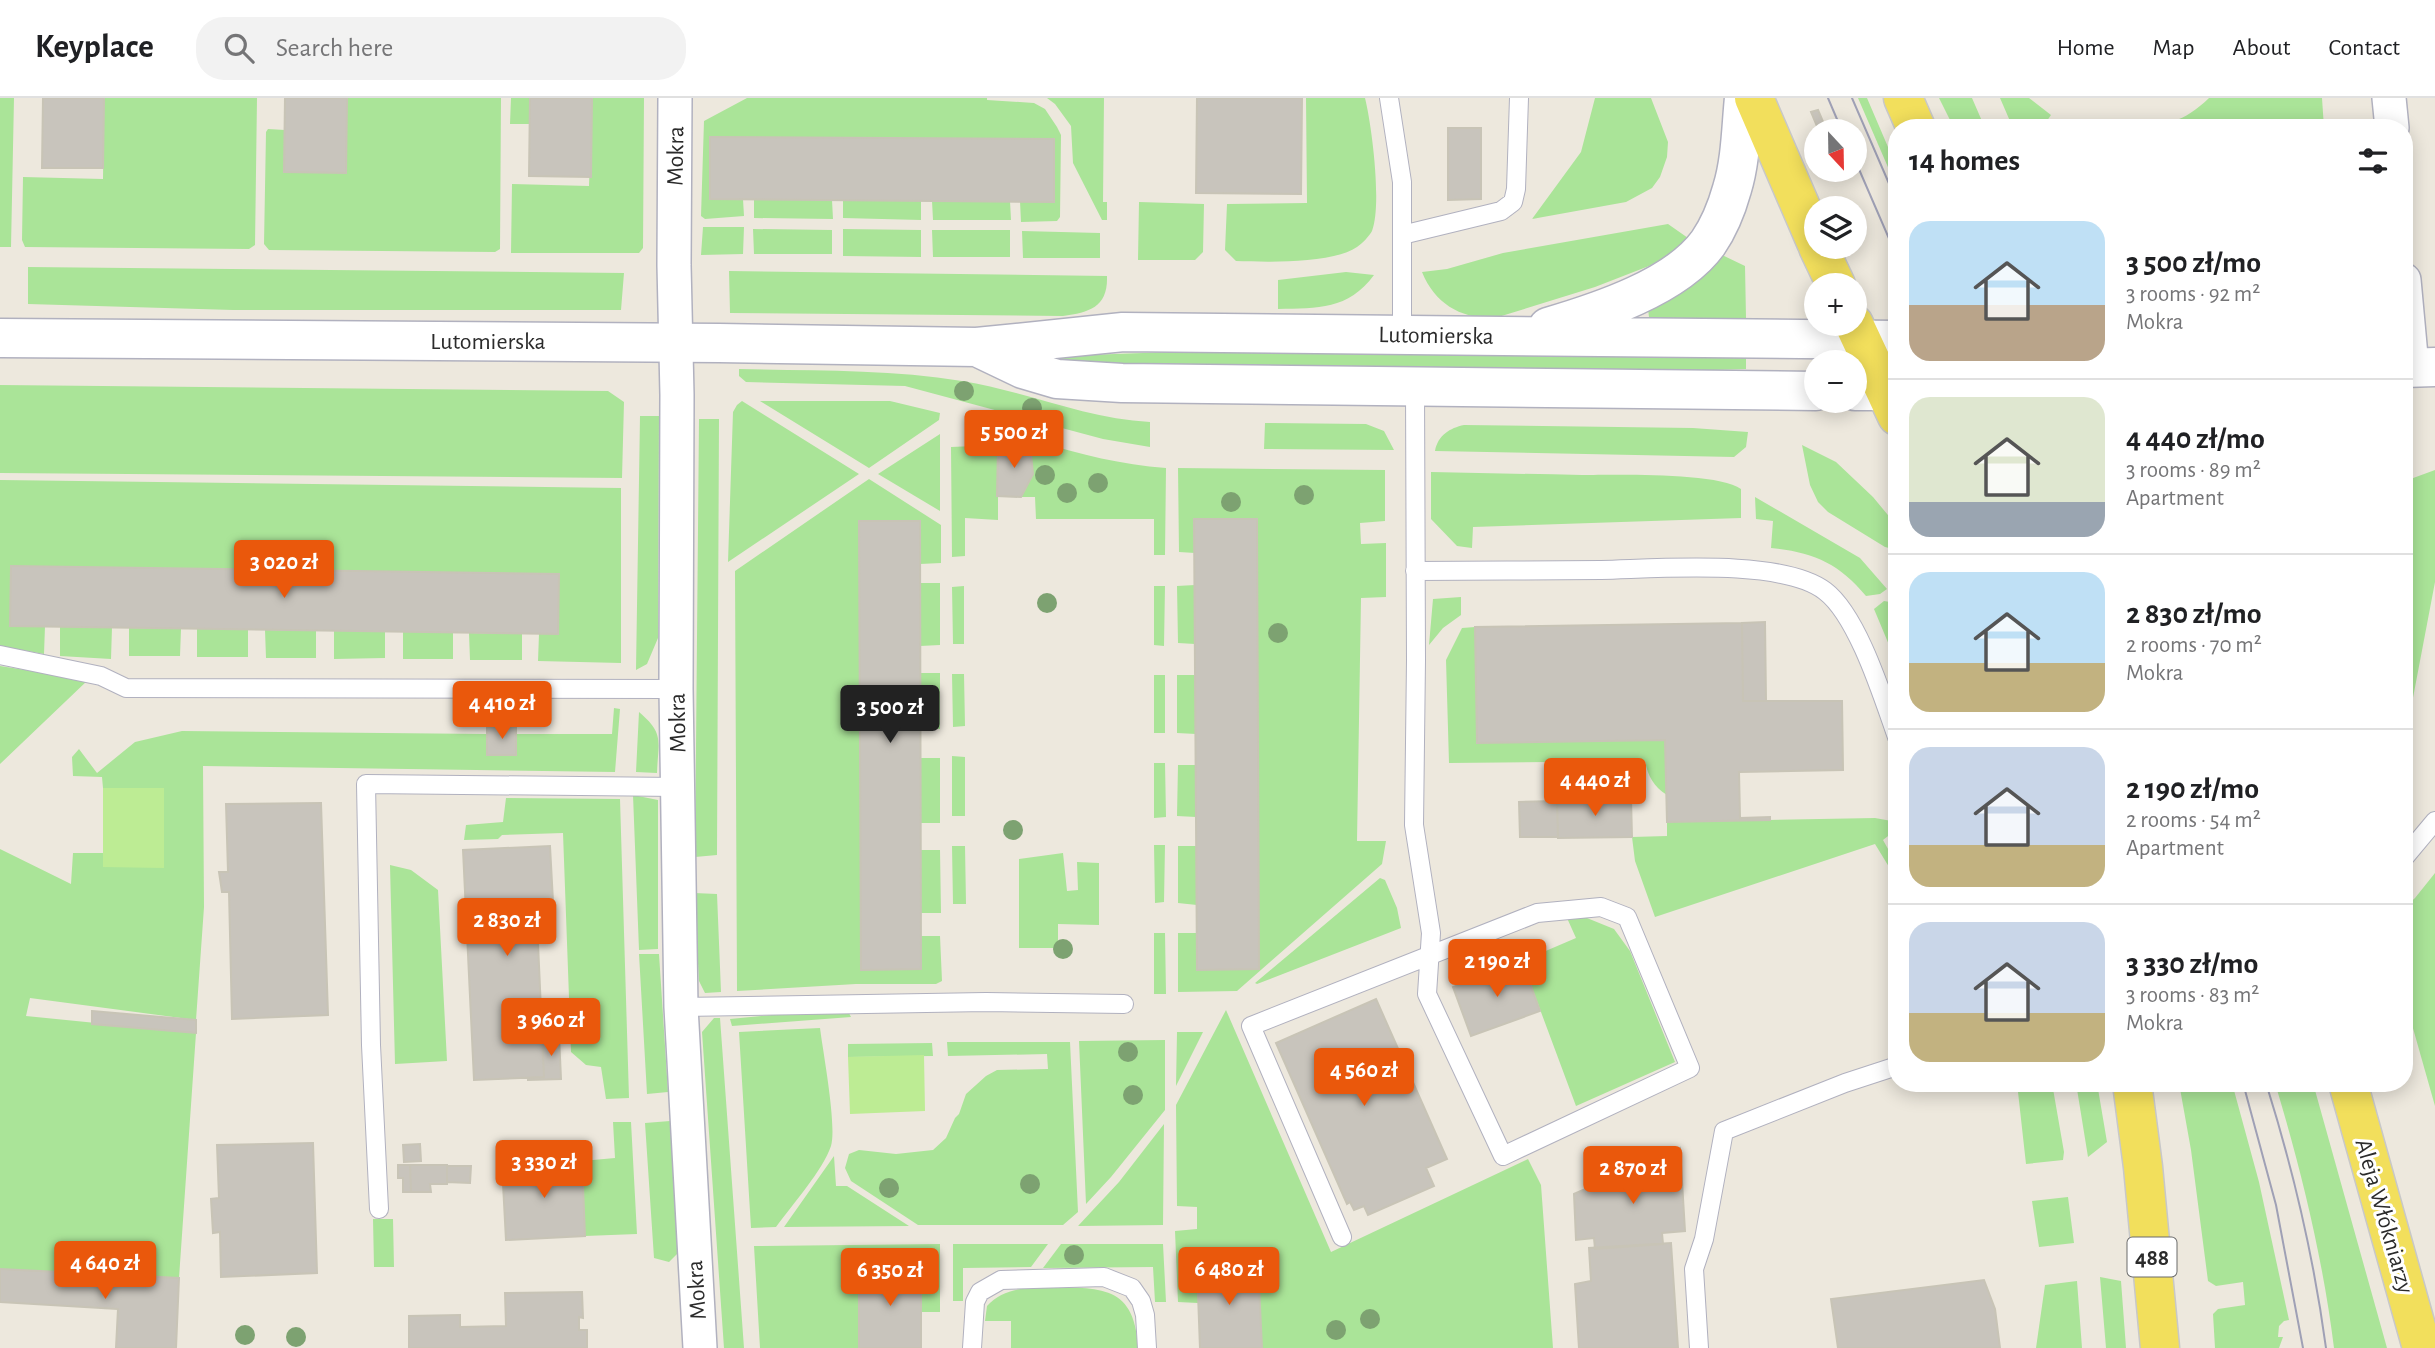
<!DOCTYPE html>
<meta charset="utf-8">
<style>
:root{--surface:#fff;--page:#f2f2f2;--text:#202124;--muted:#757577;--line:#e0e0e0;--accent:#ea580c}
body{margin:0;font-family:"Alegreya Sans",sans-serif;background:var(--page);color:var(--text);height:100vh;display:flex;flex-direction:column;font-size:26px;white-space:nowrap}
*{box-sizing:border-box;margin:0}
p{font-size:23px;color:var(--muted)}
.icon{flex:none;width:38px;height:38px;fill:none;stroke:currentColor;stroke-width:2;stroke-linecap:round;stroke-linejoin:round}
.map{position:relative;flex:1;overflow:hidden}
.drawer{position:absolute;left:1888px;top:21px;width:525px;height:973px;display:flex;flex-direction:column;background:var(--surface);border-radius:28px;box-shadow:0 4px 18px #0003}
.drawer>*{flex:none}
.needle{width:46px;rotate:158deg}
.buttons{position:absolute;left:1804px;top:21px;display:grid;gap:14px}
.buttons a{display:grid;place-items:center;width:63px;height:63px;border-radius:50%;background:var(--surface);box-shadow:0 4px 18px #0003;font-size:35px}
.price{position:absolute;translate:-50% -60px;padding:0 16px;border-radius:7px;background:var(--accent);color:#fff;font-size:23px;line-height:46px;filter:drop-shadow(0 2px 4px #0008)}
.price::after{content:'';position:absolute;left:50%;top:42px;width:21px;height:16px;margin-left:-10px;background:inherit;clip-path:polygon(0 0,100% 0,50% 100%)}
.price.active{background:#222;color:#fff}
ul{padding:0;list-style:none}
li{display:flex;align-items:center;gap:21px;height:175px;padding:0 21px}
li+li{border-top:2px solid var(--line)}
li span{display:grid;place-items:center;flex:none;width:196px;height:140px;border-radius:21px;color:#555}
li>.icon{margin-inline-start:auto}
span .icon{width:84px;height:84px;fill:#fffc;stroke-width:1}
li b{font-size:30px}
h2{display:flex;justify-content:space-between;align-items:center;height:84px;padding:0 21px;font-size:30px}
header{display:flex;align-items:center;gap:42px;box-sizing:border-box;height:98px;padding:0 35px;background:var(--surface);border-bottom:2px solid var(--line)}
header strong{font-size:33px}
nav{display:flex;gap:38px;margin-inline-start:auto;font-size:24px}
.search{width:490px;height:63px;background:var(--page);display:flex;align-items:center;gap:18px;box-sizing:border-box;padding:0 24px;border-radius:28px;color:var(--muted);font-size:26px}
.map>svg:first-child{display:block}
</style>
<header>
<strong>Keyplace</strong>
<div class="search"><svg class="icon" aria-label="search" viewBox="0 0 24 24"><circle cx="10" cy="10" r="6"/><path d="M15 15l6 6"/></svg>Search here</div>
<nav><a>Home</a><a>Map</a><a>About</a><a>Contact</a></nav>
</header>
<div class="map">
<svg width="2435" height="1250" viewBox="0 0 2435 1250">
<rect width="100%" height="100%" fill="#ede8dd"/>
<path fill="#aae498" d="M0,0h14l-3,149h-11z
M104,0h153l-2,147 -6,4 -224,-2 -3,-7 1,-63 80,2z
M347,0h154l-1,151 -5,3 -226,-2 -5,-6 2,-112 2,-3 17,1 61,43z
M511,0h19v26h-20z
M592,0h52l-1,150 -4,5h-128l1,-69 77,2z
M747,0h240v2l47,3 11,6 12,18 4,8 -1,82 -3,4 -36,1 -1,-21h34v-62l-343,-2 -1,62h33l1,17 -39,3 -4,-3 3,-95z
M1047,0h57l-1,104h4v18h-5l-29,-57 -2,-37 -16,-22z
M1306,0h59c7,28 17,107 7,133 -2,4 -10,13 -15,16 -25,17 -90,15 -121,14l-11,-11 2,-46 80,-1z
M1595,0h56l17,44 -1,15 -7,20 -8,11 -26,14 -94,17 49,-67z
M1858,0h9l30,70v20z
M1939,0h33l13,30h-31z
M2000,0h29l22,17 -9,13h-29z
M2209,0h113l2,30h-192c34,-3 51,-5 77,-30z
M754,101l78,1 1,19 -79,-1z
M843,102l78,1v19l-78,-2z
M932,103h78l1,19h-78z
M1139,104l65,2 -1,48 -8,8h-57z
M1668,126l20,14 -17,16 -22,12 -54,21 -100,31c-34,1 -60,-14 -73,-46l25,-3 56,-16z
M703,129h41l-1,27 -42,1z
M753,131l79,1v24h-78z
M843,131l78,1v27l-78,-1z
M932,132h78v27h-77z
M1022,133l78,2v25h-77z
M1720,156l25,12 1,52h-91l-6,-1 -1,-8z
M28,169l596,6 -3,37h-388l-205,-6z
M729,173l378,5c1,31 -17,36 -44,40l-333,-3z
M1346,174l28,3c-26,35 -56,33 -96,34v-29z
M1171,254l575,6v11l-64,2 -624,-8 -2,-3 3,-4z
M739,271c74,2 150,0 223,12 63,10 124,38 188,41v25l-47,-8 -198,-53 -159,-4 -7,-6z
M0,287l608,6 16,11 -2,76 -622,-5z
M742,303l117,73 -131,88 5,-150 4,-7z
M760,303h130l50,12 -1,7 -70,48z
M640,318h19l-1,222 -11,26 -11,6z
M699,321h20l-2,436 -22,2z
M1265,325l101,1 18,7 10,19 -130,-1z
M1464,327l229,3 55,4 -2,15 -12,10 -299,-6c3,-16 15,-23 29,-26z
M940,336v77l-62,-37z
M1039,344c42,12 82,23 127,26l-1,87h-11v-36h-118l-1,-22h-14l12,-23 -3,-29z
M998,347v75l-33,-2v38l-13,1 -1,-110z
M1802,347l34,17 37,35 24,29v24l-12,-3 -57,-35 -10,-10 -8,-17z
M1178,370l207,2v51l-25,2 1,21 25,-1v54l-25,1 -4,243h29l-4,23 -145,127 -59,1v-59h19v36h62l-2,-450h-62v34l-16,-1z
M2435,372v112l-23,121 -7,19v-241z
M1431,374c51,1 101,2 151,3 33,0 135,-3 159,14v29l-268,9 -1,21 -15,-2 -26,-27z
M869,381l72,46v38l-21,1v-42l-61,3 2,444h60v-33h19l2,45 -6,3h-80l-119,7 -2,-420z
M0,382l621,8v175l-83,-2 1,-27h19l1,-60 -547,-8 33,60 -1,28 -44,-8z
M1755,399l105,61 27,31 -7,5 -14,2c-27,-33 -54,-44 -95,-48l2,-27 -17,-2z
M920,485h20v62l-20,1z
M1195,487v59l-17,-1 -1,-57z
M964,488v58h-11l-1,-57z
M1154,488h11l-1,60 -10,-1z
M1461,499v18l-18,13 -14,17 4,-46z
M1884,503l12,2 1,2v59l-23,-55z
M60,529h52l-1,32 -51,-3z
M1475,529l2,116 188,-3 2,55c-14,-9 -19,-19 -22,-34l-196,2 -3,-103 16,-32z
M129,530l52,1 -1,27h-51z
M197,531h51v28h-51z
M265,532l51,1v27h-50z
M334,533h51v27l-51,1z
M403,534h50v27h-50z
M469,535l53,1v26h-52z
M0,568l88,14 -88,84z
M920,575h20v56h-20z
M952,576h12l1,52 -12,1z
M1154,577h11v58h-11z
M1177,577h19v59l-19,-1z
M614,610l6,1 -5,63 -412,-6 1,141 -8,113 -166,-22 -4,18 170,17 -17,245 -179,-9v-420l71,35 2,-31h30v14l60,-79h-60l-1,-11 -29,-1 -1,-19 7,-8 18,24 38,-31 47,-11 304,3 1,21h29v-21h96z
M639,614c26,22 19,29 18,61l-21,-1z
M952,658l13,1v59h-13z
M921,660h19v65h-19z
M1154,665h11l1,54 -12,1z
M1178,667h18v52l-19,-1z
M633,697l25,5v149l-19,1z
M506,700l114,1 9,299 -23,1 -5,-32 -15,-2 -15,-13 -8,-219 -61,2 -4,4 -34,1 2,-15 37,-3z
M1875,720l22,4v7l-14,11 14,25v15l-22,-36 -220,73 -20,-56 -3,-24 35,-1v-14z
M1154,747h11l-1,57 -9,1z
M952,748h13l1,58h-13z
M1178,748h18l1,59 -19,-2z
M921,752h19l1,63h-20z
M1063,755l4,38 11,-1 -1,-28 22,1v62l-41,-1v24h-39v-89z
M390,767l21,5 27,20 9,171 -52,3z
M2435,775v233l-30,-106v-93l10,-9z
M1380,780l5,2 12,28 4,20 -144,56 -2,-1z
M694,795l23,1 4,98 -16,1 -6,-12z
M1582,818l32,13 16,22 45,111 -99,44 -54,-145 54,-23 -9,-20z
M1154,835h11l1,61h-12z
M639,856h20l9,138 -21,2z
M1226,912l105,242 197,-93 13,26 12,163h-291l-4,-84 -61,3 1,36 -20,-1 -3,-71 22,-2v-22l-20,-1 -1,-101z
M848,913l3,6 -119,9 -2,-7 52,-5z
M714,920h6l24,330h-20l-22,-316z
M820,930c3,24 17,98 11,118 -8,24 -39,59 -55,81l-25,1 -12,-196z
M1177,934h26l-27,54z
M1165,942v70l-54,67 -25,27 -7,-163z
M947,944h123l8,170 -15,13h-145l-67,-44 -6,-13 4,-14 10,-4 37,4 37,-4 13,-12 9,-20 4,-4 7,-20 20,-18 11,-6 51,-1 -1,-15 -99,2z
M932,945l1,13 -85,1v-13z
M2017,985h35l12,69 -1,8 -37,4z
M2076,985h21l10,59 -19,15z
M2179,985h53l27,99 30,138 -5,1 -5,5 -1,11h5l-4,11h-64l-2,-34 5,-5 27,-4 -2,-23 -27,4 -8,-5 -17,-131z
M2275,985h38l74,265h-53c-11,-89 -33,-179 -59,-265z
M670,1023l9,131 -10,10 -15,-4 -9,-135z
M613,1024h18l6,112 -52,2 -3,-75 33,-3z
M1164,1026l-1,101 -85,1 41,-44z
M834,1058l2,30h11l62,40 -125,1z
M2068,1099l6,46 -35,4 -7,-46z
M373,1121h20l1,48h-20z
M940,1146v68h-19v-44l-61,-1 -1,81h-99l-6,-102z
M953,1146h95l-17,23 -68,1v33h-10z
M1061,1146h102l3,58h-11l-2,-35 -110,1z
M2100,1179l21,4 5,67h-20z
M2077,1183l5,67h-46l9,-63z
M1041,1189c53,2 94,-7 97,61h-127v-27h-26l2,-15c14,-16 34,-18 54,-19z"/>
<path fill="#bdec94" d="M103,690h61v80l-61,-1z
M924,957l1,56 -75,3 -2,-57z"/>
<path fill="#c8c4bc" stroke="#c8c4b6" stroke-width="2" d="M43,0h61l-1,70h-61z
M285,0h62l-1,75 -62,-1z
M530,0h62l-1,79 -62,-1z
M1197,0h105l-1,96 -105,-1z
M1818,12l9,21h-8l-8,-19z
M1448,30h33v71l-33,1z
M710,39l344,2v63l-344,-3z
M998,347h32l3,29 -12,23 -24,-1z
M1194,421h63l2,450 -62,1z
M859,423h61l1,448 -60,1z
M11,468l548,8 -1,60 -548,-8z
M1765,524l1,79h-23l-1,-78z
M1742,525l1,78h99l1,69 -104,2 1,46 30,-1v3l-103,2 -2,-82 -188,3 -2,-116z
M487,629h29v28h-29z
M1631,700l1,39 -74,1 -1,-38z
M1557,703l1,36h-38l-1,-35z
M321,705l7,212 -96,4 -3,-127h-7l-3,-20h9l-2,-68z
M550,748l4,74 -17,1 7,156 -70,3 -11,-230z
M1522,863l18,50 -69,25 -18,-49z
M1376,901l71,160 -21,9 8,18 -66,29 -4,-9 -10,4 -4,-8 -3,2 -71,-161z
M92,913l104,9v13l-104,-9z
M559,937l2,44 -33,1v-2l16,-1 -2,-41z
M313,1045l4,130 -96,4 -1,-45 -7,1 -2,-34 8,-1 -2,-53z
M420,1046l1,17 -17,1 -1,-17z
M1680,1050l5,83 -23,2 1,11 -68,5 -1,-11 -18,2 -2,-46z
M582,1063l3,75 -79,4 -4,-75z
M398,1067h12l1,27h-8v-14h-5z
M410,1067h37v19h-17l1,8h-20z
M447,1068h24l-1,17 -23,-1z
M1671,1145l7,105h-99l-4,-64 16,-3 -2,-33z
M1258,1166l4,84h-62l-3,-81z
M859,1169l62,1v80h-62z
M0,1171l179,9 -3,70h-60l2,-39 -118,-7z
M1984,1182l11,29 5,39h-162l-7,-49z
M582,1194l1,26 -4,-1v13h8v18h-178v-32l51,-1v12l46,-1 -1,-33z"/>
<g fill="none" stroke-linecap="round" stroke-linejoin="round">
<g stroke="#b1b1bf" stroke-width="20">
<path id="service" d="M1389,0l13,84v153
M1402,137l99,-24 12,-9 3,-13 3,-91
M1415,473c62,0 124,-1 186,-1 55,-1 181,-12 224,21 33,25 58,107 72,146
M0,557l101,21 25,12 550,1
M2404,760l31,-37
M681,909l305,-5 138,2
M379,1111l-8,-164 -5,-261 312,3
M1342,1139l-91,-211 286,-113 64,-6 26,10 63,151 -187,88 -76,-162 4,-61 -17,-108 2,-165 -1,-273
M972,1250l3,-46 5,-10 21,-12 103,-3 28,11 9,13 4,14 2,33
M1699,1250l-5,-79 10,-30 20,-108 121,-48 52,-17"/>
</g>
<g stroke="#b1b1bf" stroke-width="36">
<path id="minor" d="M675,0l-1,167 3,130 -1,294 5,318 19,341
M2389,0l3,30
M2404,182l8,87"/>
</g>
<g stroke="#b1b1bf" stroke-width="41">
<path id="tertiary" d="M2404,270l31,-1"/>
</g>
<g stroke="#b1b1bf" stroke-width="41">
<path id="secondary" d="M1548,229c51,-15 128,-40 160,-84 11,-16 19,-36 24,-54 9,-29 9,-62 12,-91
M0,240l719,5 258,4 146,-15 774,8
M977,249l46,22 34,10 65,4 694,8
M1855,293h42"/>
</g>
<g stroke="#c8c8c8" stroke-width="41">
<path id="primary" d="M1754,0l62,144
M1903,0l13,30
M1818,149l18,38
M1854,226l43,92
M2132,985l11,84 17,181
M2348,985l74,265"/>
</g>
<use href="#service" stroke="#fff" stroke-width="18"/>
<use href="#minor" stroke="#fff" stroke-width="33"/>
<use href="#tertiary" stroke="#fff" stroke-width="38"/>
<use href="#secondary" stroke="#fff" stroke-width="38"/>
<use href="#primary" stroke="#f2df5c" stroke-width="38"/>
<path stroke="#9fa0b5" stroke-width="2" d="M1828,0l14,33
M1852,0l45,104
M1855,62l42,97
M2243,985l33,122 27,143
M2266,985c27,86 48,176 60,265"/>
</g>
<g fill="#7da271">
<circle cx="964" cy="293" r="10"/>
<circle cx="1032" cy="310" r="10"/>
<circle cx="1045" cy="377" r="10"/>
<circle cx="1098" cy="385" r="10"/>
<circle cx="1067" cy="395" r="10"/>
<circle cx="1304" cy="397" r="10"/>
<circle cx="1231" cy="404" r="10"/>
<circle cx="1047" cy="505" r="10"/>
<circle cx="1278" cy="535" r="10"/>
<circle cx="1013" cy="732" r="10"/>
<circle cx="1063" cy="851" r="10"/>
<circle cx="1128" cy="954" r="10"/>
<circle cx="1133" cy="997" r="10"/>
<circle cx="1030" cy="1086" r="10"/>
<circle cx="889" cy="1090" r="10"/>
<circle cx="1074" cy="1157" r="10"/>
<circle cx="1370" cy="1221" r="10"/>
<circle cx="1336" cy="1232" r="10"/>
<circle cx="245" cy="1237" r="10"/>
<circle cx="296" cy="1239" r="10"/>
</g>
<g text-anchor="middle" stroke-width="6" stroke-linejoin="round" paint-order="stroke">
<rect fill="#fff" stroke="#6b6b6b" stroke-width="2" x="2127.5" y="1139.5" width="49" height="39" rx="5"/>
<g font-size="23" font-weight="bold" fill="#2b2b2b">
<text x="2152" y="1167">488</text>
</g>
<g font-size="24" fill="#2b2b2b" stroke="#fff">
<text transform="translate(675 58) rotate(-89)" y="8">Mokra</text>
<text transform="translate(1436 237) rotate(1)" y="8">Lutomierska</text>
<text x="488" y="251">Lutomierska</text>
<text transform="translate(677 625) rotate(-91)" y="8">Mokra</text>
<text transform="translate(2385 1118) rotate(74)" y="8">Aleja Włókniarzy</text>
<text transform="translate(696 1192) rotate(-94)" y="8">Mokra</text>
</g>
</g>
</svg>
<div class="buttons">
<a><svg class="needle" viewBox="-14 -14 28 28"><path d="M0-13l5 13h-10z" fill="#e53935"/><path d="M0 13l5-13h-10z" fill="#757577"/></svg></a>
<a><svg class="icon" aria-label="layers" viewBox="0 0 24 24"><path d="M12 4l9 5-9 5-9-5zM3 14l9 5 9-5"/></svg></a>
<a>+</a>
<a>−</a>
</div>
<b class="price" style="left:1014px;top:372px">5 500 zł</b>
<b class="price" style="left:284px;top:502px">3 020 zł</b>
<b class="price" style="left:502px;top:643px">4 410 zł</b>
<b class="price active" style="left:890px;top:647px">3 500 zł</b>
<b class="price" style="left:1595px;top:720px">4 440 zł</b>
<b class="price" style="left:507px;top:860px">2 830 zł</b>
<b class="price" style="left:1497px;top:901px">2 190 zł</b>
<b class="price" style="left:551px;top:960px">3 960 zł</b>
<b class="price" style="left:1364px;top:1010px">4 560 zł</b>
<b class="price" style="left:544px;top:1102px">3 330 zł</b>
<b class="price" style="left:1633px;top:1108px">2 870 zł</b>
<b class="price" style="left:105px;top:1203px">4 640 zł</b>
<b class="price" style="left:1229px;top:1209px">6 480 zł</b>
<b class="price" style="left:890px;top:1210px">6 350 zł</b>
<section class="drawer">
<h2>14 homes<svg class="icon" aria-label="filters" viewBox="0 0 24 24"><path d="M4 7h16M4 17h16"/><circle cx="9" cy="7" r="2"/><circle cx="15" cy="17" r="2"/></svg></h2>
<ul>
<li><span style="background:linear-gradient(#bfe0f5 60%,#b9a48a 0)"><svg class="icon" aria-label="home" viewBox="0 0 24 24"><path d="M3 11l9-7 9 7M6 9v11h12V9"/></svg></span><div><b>3 500 zł/mo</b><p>3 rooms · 92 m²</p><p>Mokra</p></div></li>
<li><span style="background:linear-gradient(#dfe7d0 75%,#9aa5b1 0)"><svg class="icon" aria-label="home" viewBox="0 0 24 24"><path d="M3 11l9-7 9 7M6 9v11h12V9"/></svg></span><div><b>4 440 zł/mo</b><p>3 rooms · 89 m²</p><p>Apartment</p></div></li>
<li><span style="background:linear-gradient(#bfe0f5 65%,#c2b280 0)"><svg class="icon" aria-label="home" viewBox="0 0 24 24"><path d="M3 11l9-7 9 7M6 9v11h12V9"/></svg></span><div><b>2 830 zł/mo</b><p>2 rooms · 70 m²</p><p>Mokra</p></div></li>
<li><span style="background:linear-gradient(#c9d6e8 70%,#c2b280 0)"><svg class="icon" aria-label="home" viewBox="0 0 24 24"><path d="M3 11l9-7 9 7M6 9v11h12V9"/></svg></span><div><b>2 190 zł/mo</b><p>2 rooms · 54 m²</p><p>Apartment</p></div></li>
<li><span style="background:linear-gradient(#c9d6e8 65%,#c2b280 0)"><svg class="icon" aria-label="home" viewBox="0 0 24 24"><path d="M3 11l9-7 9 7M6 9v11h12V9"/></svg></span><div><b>3 330 zł/mo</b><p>3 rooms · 83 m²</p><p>Mokra</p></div></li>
</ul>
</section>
</div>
